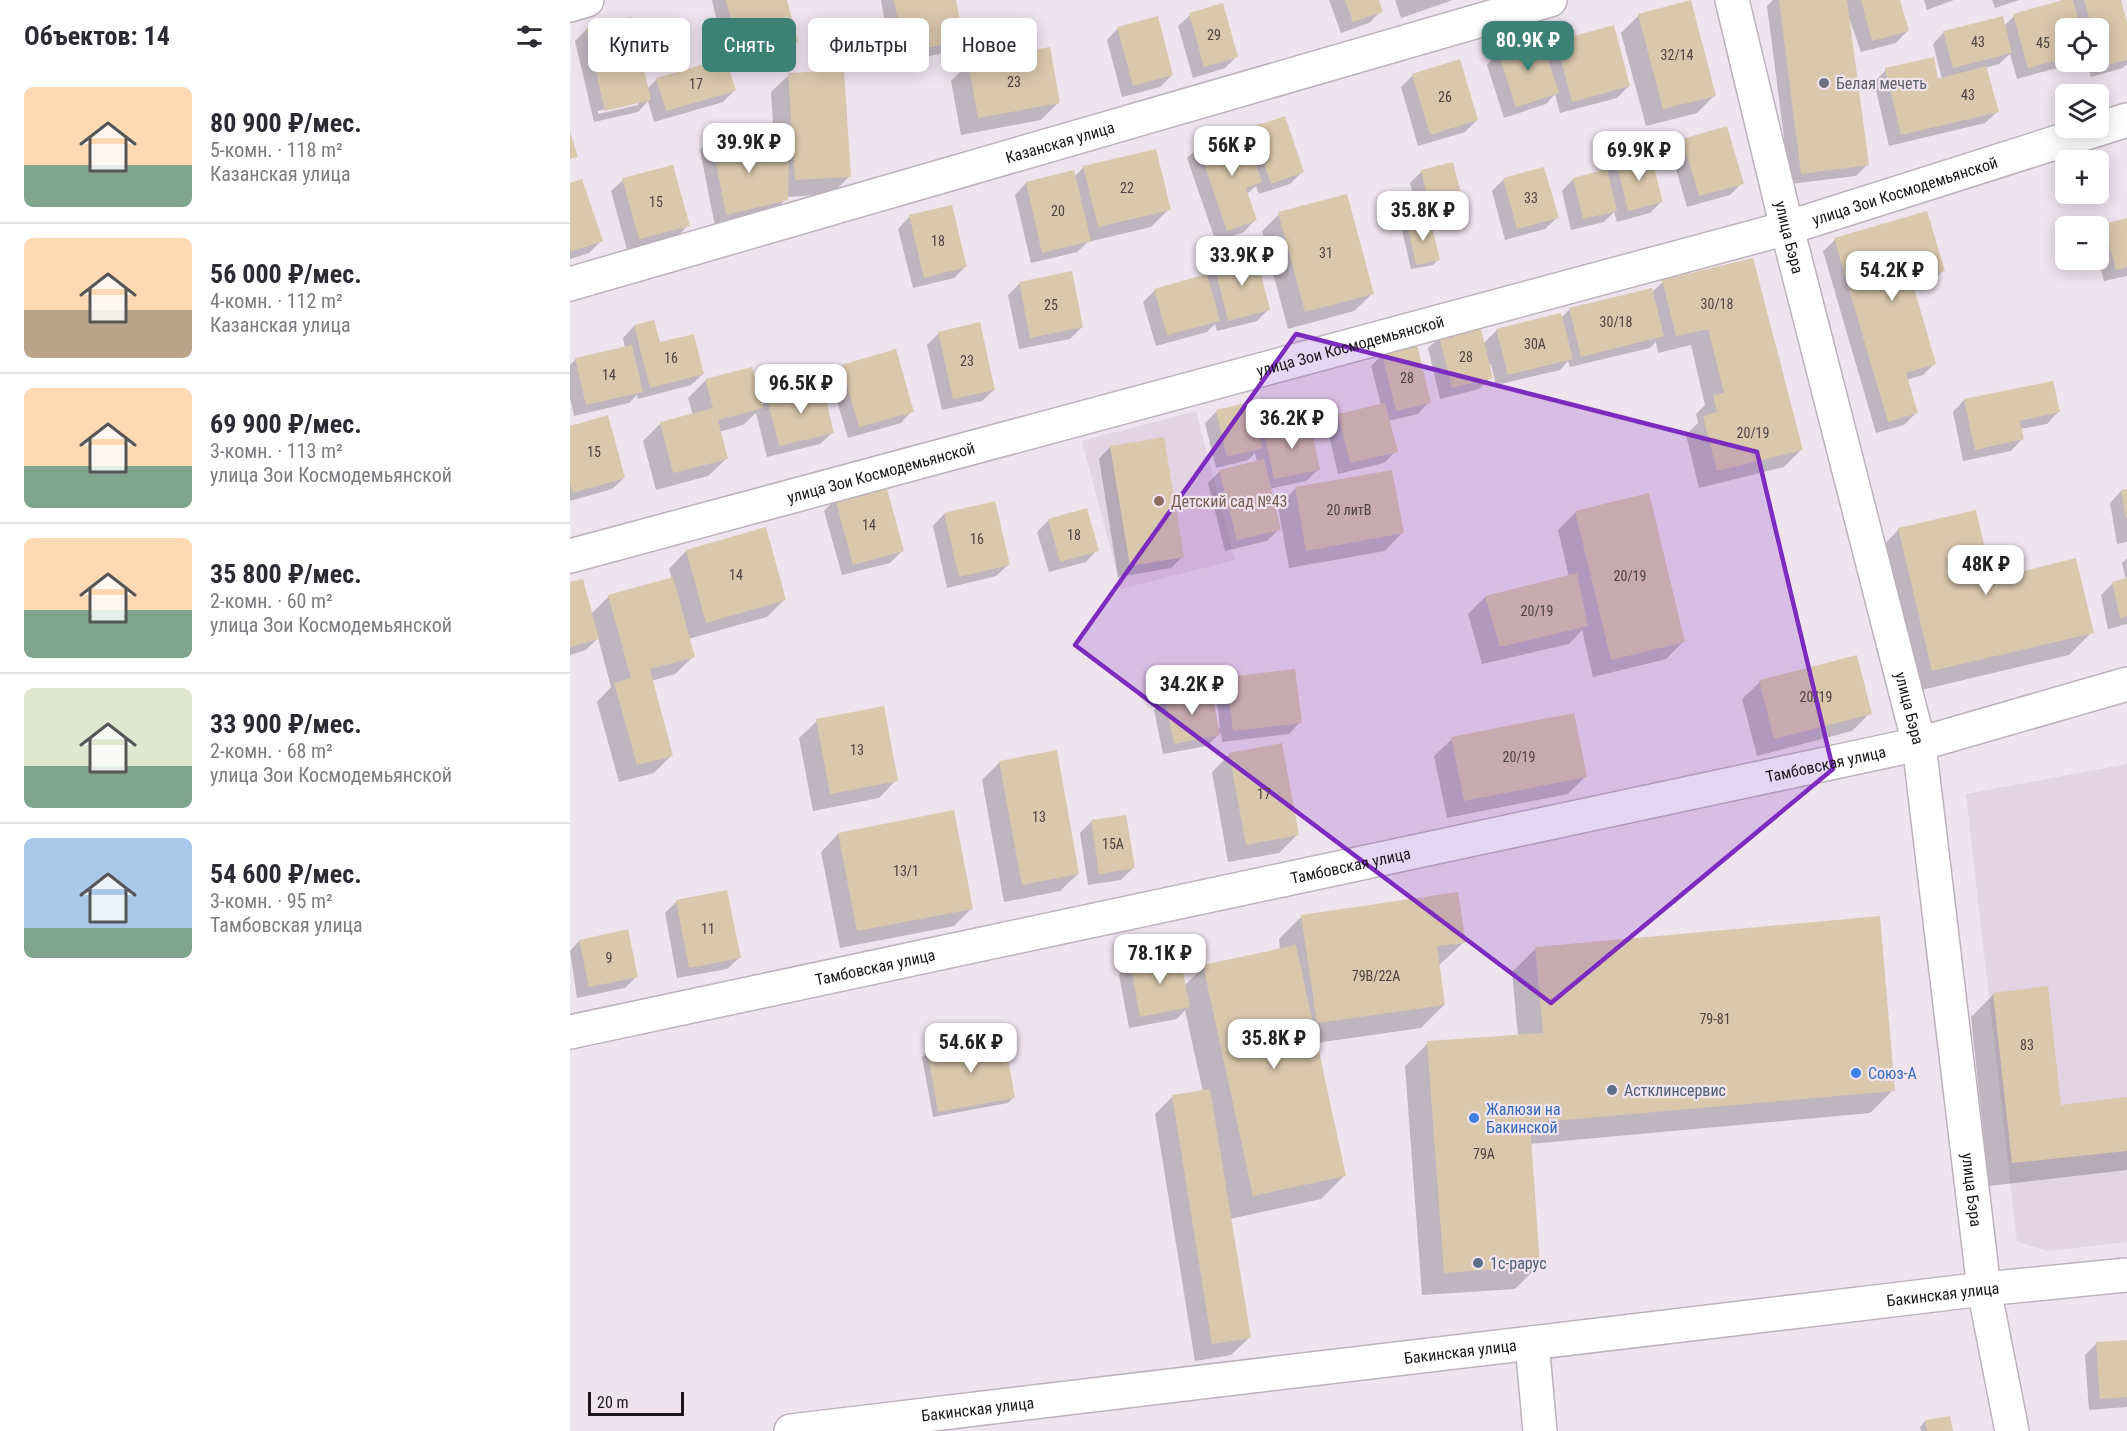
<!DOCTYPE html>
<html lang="ru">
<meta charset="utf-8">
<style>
:root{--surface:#fff;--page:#f7f7f7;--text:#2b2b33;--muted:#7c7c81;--line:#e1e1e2;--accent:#3c8176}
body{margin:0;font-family:"Roboto Condensed",sans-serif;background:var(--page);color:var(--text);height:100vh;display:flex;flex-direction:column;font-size:22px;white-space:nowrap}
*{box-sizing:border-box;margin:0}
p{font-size:20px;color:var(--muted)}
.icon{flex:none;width:33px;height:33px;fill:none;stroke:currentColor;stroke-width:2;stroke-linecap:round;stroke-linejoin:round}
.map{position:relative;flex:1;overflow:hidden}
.side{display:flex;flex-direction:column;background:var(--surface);width:570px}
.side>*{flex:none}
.banner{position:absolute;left:18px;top:18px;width:570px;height:54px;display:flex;gap:12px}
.controls{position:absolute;left:1485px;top:18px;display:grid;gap:12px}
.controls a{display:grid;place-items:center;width:54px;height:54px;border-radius:9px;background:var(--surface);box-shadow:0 3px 15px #0003;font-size:30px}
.scale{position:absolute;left:18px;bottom:15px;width:96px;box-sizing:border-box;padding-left:6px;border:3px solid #1c171b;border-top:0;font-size:16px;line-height:21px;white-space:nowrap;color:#1c171b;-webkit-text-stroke:4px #efe3ee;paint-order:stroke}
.price{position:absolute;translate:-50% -51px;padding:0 14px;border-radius:12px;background:#fff;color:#222;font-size:20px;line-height:39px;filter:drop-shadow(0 2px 3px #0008)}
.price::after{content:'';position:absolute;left:50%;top:36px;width:18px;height:14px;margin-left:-9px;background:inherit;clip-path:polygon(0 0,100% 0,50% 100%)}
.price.on{background:var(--accent);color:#fff}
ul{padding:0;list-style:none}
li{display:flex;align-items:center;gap:18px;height:150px;padding:0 24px}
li+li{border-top:2px solid var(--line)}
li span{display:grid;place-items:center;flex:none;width:168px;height:120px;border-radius:9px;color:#555}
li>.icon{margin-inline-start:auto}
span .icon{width:72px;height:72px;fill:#fffc;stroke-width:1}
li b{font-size:26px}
h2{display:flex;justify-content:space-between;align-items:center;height:72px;padding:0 24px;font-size:26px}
.tag{padding:0 21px;border-radius:9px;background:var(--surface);box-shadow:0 3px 15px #0003;font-size:21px;line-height:54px}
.tag.on{background:var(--accent);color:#fff}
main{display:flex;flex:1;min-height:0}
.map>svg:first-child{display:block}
</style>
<main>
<section class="side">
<h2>Объектов: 14<svg class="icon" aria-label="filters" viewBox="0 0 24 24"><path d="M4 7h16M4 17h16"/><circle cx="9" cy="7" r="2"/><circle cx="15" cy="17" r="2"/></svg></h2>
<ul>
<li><span style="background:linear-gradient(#ffd9b3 65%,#7fa58c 0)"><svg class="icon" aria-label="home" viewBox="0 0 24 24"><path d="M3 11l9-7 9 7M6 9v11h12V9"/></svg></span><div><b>80 900 ₽/мес.</b><p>5-комн. · 118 m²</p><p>Казанская улица</p></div></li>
<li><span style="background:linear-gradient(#ffd9b3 60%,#b9a48a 0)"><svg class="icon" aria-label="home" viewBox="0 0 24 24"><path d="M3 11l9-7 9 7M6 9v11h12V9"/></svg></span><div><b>56 000 ₽/мес.</b><p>4-комн. · 112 m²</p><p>Казанская улица</p></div></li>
<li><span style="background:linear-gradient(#ffd9b3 65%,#7fa58c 0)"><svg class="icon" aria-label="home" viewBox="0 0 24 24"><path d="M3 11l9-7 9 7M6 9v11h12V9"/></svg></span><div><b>69 900 ₽/мес.</b><p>3-комн. · 113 m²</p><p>улица Зои Космодемьянской</p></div></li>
<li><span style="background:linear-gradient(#ffd9b3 60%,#7fa58c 0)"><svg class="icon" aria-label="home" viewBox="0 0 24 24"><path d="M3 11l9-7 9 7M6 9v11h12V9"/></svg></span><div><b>35 800 ₽/мес.</b><p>2-комн. · 60 m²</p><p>улица Зои Космодемьянской</p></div></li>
<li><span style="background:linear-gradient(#dfe7d0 65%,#7fa58c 0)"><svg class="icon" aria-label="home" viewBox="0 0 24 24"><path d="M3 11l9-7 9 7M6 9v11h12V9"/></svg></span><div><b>33 900 ₽/мес.</b><p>2-комн. · 68 m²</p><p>улица Зои Космодемьянской</p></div></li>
<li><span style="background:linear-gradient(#a9c7e8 75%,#7fa58c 0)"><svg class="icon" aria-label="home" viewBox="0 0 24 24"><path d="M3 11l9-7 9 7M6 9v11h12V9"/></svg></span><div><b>54 600 ₽/мес.</b><p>3-комн. · 95 m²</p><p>Тамбовская улица</p></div></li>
</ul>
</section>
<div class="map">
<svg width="1557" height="1431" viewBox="0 0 1557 1431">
<rect width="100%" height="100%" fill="#efe3ee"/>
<path fill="#e4d3e3" d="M626,411l39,149 -114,29 -39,-148z
M1557,764v478l-80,9 -30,-9 -51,-448z"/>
<path fill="#0003" fill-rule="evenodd" d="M142,0h74l10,42 -12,12 -56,13 7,23 -12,12 -69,20 -6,-21 -10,11 -44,10 -19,-81 12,-12 60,60 10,-10 69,-19zM68,102v3l-40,9v-3z
M311,0h73l8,40 -12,12 -58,11z
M759,0h48l4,11 -12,12 -28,10z
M825,0h58l-52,18z
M1203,0h126l8,31 -11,12 -35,9 -14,-40 20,153 -11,11 -66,8 -23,-178z
M1354,0h30l-27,10z
M1422,0h27l-24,8z
M1499,0h50l8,28v36l-4,4 -32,9 -4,-15h11v-34h-32v34h10l-1,1 -58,16 -7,-25 -11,10 -14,4 12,44 -12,11 -96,23 -15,-64 12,-12 56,9 -9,-35 11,-12 60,-6 10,-10z
M620,15l47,41 -12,12 -32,10 -15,-52z
M1069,15l76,80 -18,18 -51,13 -25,-93z
M548,28l54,47 -12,12 -38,10 -15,-57z
M970,40l5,14 11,-12 73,44 -12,12 -57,15 -5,-19 -9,10 -42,14 -17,-53 11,-12z
M889,61l18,59 -12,12 -47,14 -17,-59 11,-11z
M399,63l90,39 -18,18 -80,15 -10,-54z
M219,75l61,101 -18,18 -45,3 -12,14 -60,15 -15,-76 11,-12 41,23 23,-5 -4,-64z
M683,128l49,44 -12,12 -31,10 -3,-8 -9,8 8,26 -11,12 -28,10 -29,-84 12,-11 46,-11z
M1113,140l59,43 -12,12 -43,12 -16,-55z
M1079,154l12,48 -11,11 -33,9 -3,-10 -10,10 -33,8 -9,-39 11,-12 33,-6 10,-10z
M514,167l85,42 -18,18 -63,15 -11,10 -46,11 -16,-68 11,-12 48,-6z
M852,171l40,34 -11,12 -21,5 8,37 -5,6 -22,4 -9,-39 6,-6 11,-2 -9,-39z
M53,180l65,45 -11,12 -50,13 -16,-59z
M933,180l54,38 -12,11 -40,11 -13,-49z
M0,185l31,56 -12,12 -19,6z
M709,214l93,80 -18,17 -66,18 -26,-98z
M339,217l57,49 -12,12 -41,10 -15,-59z
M1557,220v56l-23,5 -6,-22v-27l7,-7z
M1265,240l108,31 -12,11 -19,6 22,76 -11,11 -17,5 10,33 -12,12 -28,8 -53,-182z
M1182,260l50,189 -18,18 -85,21 -13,-53 12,-12 -2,-9 9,-9 -14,-60 -33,8 -2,-11 -6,6 -80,19 -2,-6 -8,9 -64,15 -5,-21 -3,1 3,12 -12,12 -39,10 -12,-51 12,-11 43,7 14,-14 64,-12 9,-9 81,-16 12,-11z
M645,265l54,44 -12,12 -40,10 -2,-7 -8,8 -51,14 -13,-44 12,-12 49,-14z
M501,273l11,54 -12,12 -51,10 -11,-54 11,-11z
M64,326l69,48 -12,11 -53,14 -1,-4 -8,8 -55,13 -4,-18v-33l5,-5 50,-12 -2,-10z
M369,333l55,57 -12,11 -40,9 -15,-65z
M813,354l46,48 -11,12 -30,7 8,30 -12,12 -46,11 -11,-47 12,-12 42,-10 -10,-39z
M272,366l70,45 -11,12 -53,15 -18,-60z
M136,380l55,26 7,-7 64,34 -12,11 -53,13 -11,-44 -13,12 -24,7 7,27 -18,17 -52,14 -13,-49 18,-18 32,-8 -5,-17z
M1394,400l94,12 -11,12 -27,5 2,10 -11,12 -48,10 -10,-49z
M646,412l42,27 7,-7 53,38 -12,11 -37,8 10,40 -12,12 -42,10 -17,-68 12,-12 37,-9 -2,-9 -7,7 -32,8 -11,-45z
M0,427l54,51 -12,11 -42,12z
M540,447l72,110 -11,11 -53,9 -19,-118z
M726,488l106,45 -17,18 -96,17 -11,-62z
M1557,490v52l-10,2 -7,-41 11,-12z
M266,499l66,52 -12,12 -48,12 -18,-64z
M1006,512l107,130 -17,17 -73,18 -11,-47 -13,14 -87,20 -14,-50 17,-17 84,-20 -11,-47z
M374,514l64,51 -12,11 -49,12 -14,-62z
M479,520l48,30 -11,12 -37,10 -12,-40z
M195,529l20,70 -18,18 -79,22 5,18 -18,17 -24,7 21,74 -18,18 -35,9 -22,-80 14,-15 -13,-49 -12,12 -16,5v-71l21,30 18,-18 63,-17 -3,-10 17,-18z
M1329,529l92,51 101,52 -23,23 -160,38 -33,-140z
M1557,558v66l-19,5 -7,-34 12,-12 13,-3 -4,-17z
M657,678l73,44 -11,12 -67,8 -1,-10 -14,14 -44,8 -9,-44 12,-12 54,30 -4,-38z
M1190,682l110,31 -18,18 -95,25 -15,-57z
M247,721l79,59 -17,18 -66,13 -14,-73z
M882,739l133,38 -17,17 -121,24 -13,-62z
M660,754l67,81 -18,18 -51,9 -16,-90z
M430,762l78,112 -18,17 -56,11 -22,-122z
M522,821l41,47 -12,12 -33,5 -8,-52z
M268,834l134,74 -18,18 -114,22 -19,-96z
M107,901l62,57 -12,11 -50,9 -12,-65z
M732,916l162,26 -26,24 6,39 -23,23 -105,15 28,133 -23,23 -91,20 19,119 -18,17 -36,6 -40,-247 18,-18 30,-4 -18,-82 -8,9 -48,9 -10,-53 11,-12 54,23 20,-20 76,-16 -1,-11z
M9,941l58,35 -12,12 -48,10 -7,-47z
M966,948l357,142 -23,23 -340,31 9,121 -24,24 -93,6 -17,-229 23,-23 90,-7 -6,-64z
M1424,994l66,112 67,-7v71l-138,16 -18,-169z
M357,1052l87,45 -6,6 -75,14 -11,-60z
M1557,1341v66l-38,3 -4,-55 11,-11z
M1355,1421l26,10h-30l-1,-4z"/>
<path fill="#dac8ad" d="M156,0h61l11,42 -59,14z
M324,0h62l8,41 -60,11z
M775,0h34l4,12 -30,10z
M1121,0l25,96 -53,13 -25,-95z
M1209,0h68l22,165 -68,9z
M1291,0h39l9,31 -37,10z
M1493,0h10l8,28h-15v30l-38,10 -15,-54z
M1514,0h37l6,23v37l-24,6 -5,-14v-24h-6z
M653,3l15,54 -34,10 -15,-54z
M588,16l15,59 -40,11 -16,-59z
M1433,16l9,37 -59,15 -10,-37z
M62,17l19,83 -46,11 -19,-83z
M1044,25l16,61 -58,16 -16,-61z
M971,38l18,55 -43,14 -18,-55z
M480,47l10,56 -82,15 -10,-56z
M1364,57l4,22 48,-13 13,46 -98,23 -16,-67z
M156,58l10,33 -70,20 -10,-33z
M890,59l18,61 -48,15 -18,-61z
M274,70l7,107 -56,3 -7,-107z
M715,116l19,56 -33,12 -19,-57z
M1157,126l17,58 -45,12 -17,-57z
M175,128l8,31 36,-7 -1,48 -62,15 -15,-78z
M674,129l18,53 -16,6 11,32 -30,11 -29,-86z
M0,132l8,25 -8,2z
M586,149l15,61 -73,17 -15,-61z
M1080,152l13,50 -35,9 -12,-50z
M883,162l11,43 -33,8 -10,-43z
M103,165l17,61 -51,13 -17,-61z
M974,167l15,51 -42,11 -14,-51z
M1037,169l10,42 -34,8 -10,-41z
M504,170l17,71 -49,12 -16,-71z
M12,179l21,62 -33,11v-69z
M777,194l27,100 -69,18 -27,-100z
M382,205l15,62 -43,11 -15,-63z
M1357,211l18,60 -33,10 24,83 -30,9 12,40 -30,9 -54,-184z
M860,218l10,42 -24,5 -9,-42z
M1557,218v49l-11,3 -12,-46z
M686,253l14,57 -42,11 -14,-57z
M1183,258l50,192 -86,21 -14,-55 14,-4 -4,-17 11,-2 -16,-64 -32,7 -14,-56z
M502,271l11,56 -53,11 -11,-56z
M637,274l13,47 -53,14 -13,-46z
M1082,288l12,48 -83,21 -12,-49z
M991,313l12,46 -65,16 -12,-46z
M84,320l6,22 34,-8 10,40 -54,14 -16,-63z
M410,322l15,68 -42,9 -15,-67z
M910,325l13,53 -41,10 -13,-53z
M847,344l14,59 -35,8 -14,-58z
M62,345l11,47 -57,13 -11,-47z
M326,349l18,63 -55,15 -18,-62z
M182,367l11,41 -45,12 10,39 -55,14 -13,-51 53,-14 -8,-29z
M1483,381l7,31 -40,9 4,18 -49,11 -11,-51z
M252,384l12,49 -55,13 -12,-48z
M680,402l12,46 -35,9 -11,-47z
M815,403l13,49 -48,11 -12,-49z
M38,415l17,63 -52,15 -3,-10v-57z
M740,422l10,48 -46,9 -10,-48z
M594,437l20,120 -54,9 -20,-120z
M694,459l17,71 -44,10 -18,-70z
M822,470l12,63 -98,18 -11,-64z
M316,485l18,66 -51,14 -18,-67z
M1557,489v29h-1l-5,-28z
M1079,493l36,149 -74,18 -36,-149z
M425,501l15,64 -51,12 -15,-64z
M517,508l12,43 -39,11 -12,-43z
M1406,510l16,69 84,-21 18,75 -162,38 -34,-143z
M196,527l20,73 -80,23 -20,-73z
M1007,573l11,53 -88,21 -15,-51z
M103,577l22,80 -45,12 23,87 -36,9 -23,-82 17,-5 -23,-83z
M1557,578v38l-7,2 -8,-36z
M13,579l16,60 -29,8v-65z
M1287,655l15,59 -98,25 -15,-59z
M725,669l7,54 -69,8 -6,-54z
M641,688l9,47 -46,9 -9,-47z
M314,706l14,75 -68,13 -14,-75z
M1004,713l13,64 -123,24 -13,-64z
M712,743l17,92 -53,10 -17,-92z
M487,750l22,124 -57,11 -23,-124z
M384,810l19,99 -116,22 -19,-98z
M556,815l9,53 -36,6 -8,-54z
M157,890l14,68 -52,10 -13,-68z
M888,892l8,51 -29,3 8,59 -128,18 -16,-108z
M1310,916l15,175 -365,32 10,143 -96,7 -17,-232 116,-8 -8,-86z
M58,929l10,48 -49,10 -10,-47z
M726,945l50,231 -93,20 -50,-231z
M609,952l11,55 -50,10 -10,-55z
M1478,986l13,119 66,-8v54l-115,12 -19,-170z
M434,1036l11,62 -77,14 -11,-62z
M640,1089l41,249 -39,6 -40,-249z
M1557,1340v57l-27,2 -4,-57z
M1380,1416l3,15h-26l-2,-11z"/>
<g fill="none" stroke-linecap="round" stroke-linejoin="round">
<g stroke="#bdb2bc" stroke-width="36">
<g id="minor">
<path d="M0,5l17,-5"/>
<path id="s1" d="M0,284l980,-284"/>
<path id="s2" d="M0,556l1217,-328 340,-108"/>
<path id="s3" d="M0,1032l1349,-288 208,-60"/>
<path d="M962,1343l8,88"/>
</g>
</g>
<g stroke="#bdb2bc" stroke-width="36">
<g id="major">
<path id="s4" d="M1162,0l55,228 132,516 65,545 28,142"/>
<path id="s5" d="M221,1431l1193,-142 143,-14"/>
</g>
</g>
<use href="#minor" stroke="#fff" stroke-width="33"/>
<use href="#major" stroke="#fff" stroke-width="33"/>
</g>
<path fill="#7b2cbf" fill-opacity="0.2" stroke="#7b2cbf" stroke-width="4.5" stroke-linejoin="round" d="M726,334l461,118 76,317 -282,234 -476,-358z"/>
<circle fill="#6b7280" stroke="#efe3ee" stroke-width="2" cx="1254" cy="83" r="6"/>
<circle fill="#8d6e63" stroke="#efe3ee" stroke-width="2" cx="589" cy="501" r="6"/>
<g fill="#3f7fe0" stroke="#efe3ee" stroke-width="2">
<circle cx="1286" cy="1073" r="6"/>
<circle cx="904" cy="1118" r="6"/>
</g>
<g fill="#5c6f8a" stroke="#efe3ee" stroke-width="2">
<circle cx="1042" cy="1090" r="6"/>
<circle cx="908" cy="1263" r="6"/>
</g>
<g text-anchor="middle" stroke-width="4.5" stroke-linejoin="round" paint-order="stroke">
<g font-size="14" fill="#4c4340">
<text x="644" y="40">29</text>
<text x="1408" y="47">43</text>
<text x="1473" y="48">45</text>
<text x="1107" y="60">32/14</text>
<text x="444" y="87">23</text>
<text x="126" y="89">17</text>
<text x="1398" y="100">43</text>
<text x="875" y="102">26</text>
<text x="557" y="193">22</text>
<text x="961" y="203">33</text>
<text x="86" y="207">15</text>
<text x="488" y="216">20</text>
<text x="368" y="246">18</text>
<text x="756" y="258">31</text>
<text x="1147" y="309">30/18</text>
<text x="481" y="310">25</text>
<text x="1046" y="327">30/18</text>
<text x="965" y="349">30А</text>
<text x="896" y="362">28</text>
<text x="101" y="363">16</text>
<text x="397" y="366">23</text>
<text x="39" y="380">14</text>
<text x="837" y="383">28</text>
<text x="1183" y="438">20/19</text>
<text x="24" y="457">15</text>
<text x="779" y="515">20 литВ</text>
<text x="299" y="530">14</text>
<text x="504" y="540">18</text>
<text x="407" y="544">16</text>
<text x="166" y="580">14</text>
<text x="1060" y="581">20/19</text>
<text x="967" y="616">20/19</text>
<text x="1246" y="702">20/19</text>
<text x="287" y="755">13</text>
<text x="949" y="762">20/19</text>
<text x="694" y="799">17</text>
<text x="469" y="822">13</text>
<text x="543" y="849">15А</text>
<text x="336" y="876">13/1</text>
<text x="138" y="934">11</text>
<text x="39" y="963">9</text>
<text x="806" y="981">79В/22А</text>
<text x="1145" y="1024">79-81</text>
<text x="1457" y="1050">83</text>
<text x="914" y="1159">79А</text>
</g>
<g font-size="16" fill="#5b616d" stroke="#efe3ee" text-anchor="start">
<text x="1266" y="89">Белая мечеть</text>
</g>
<g font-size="16" fill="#1c171b" stroke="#efe3ee">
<text dy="6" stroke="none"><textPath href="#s1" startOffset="510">Казанская улица</textPath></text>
<text dy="6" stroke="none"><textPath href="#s2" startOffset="1384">улица Зои Космодемьянской</textPath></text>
<text dy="6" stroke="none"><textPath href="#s4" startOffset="244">улица Бэра</textPath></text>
<text dy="6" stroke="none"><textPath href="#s2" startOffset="808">улица Зои Космодемьянской</textPath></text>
<text dy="6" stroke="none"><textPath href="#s2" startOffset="322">улица Зои Космодемьянской</textPath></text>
<text dy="6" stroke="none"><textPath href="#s4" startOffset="730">улица Бэра</textPath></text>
<text dy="6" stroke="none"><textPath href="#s3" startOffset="1284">Тамбовская улица</textPath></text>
<text dy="6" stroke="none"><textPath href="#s3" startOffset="798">Тамбовская улица</textPath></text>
<text dy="6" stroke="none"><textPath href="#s3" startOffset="312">Тамбовская улица</textPath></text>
<text dy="6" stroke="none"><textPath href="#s4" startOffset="1216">улица Бэра</textPath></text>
<text dy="6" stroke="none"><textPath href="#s5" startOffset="1160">Бакинская улица</textPath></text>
<text dy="6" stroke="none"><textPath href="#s5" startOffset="674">Бакинская улица</textPath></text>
<text dy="6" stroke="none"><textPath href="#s5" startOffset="188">Бакинская улица</textPath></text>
</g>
<g font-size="16" fill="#785e54" stroke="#efe3ee" text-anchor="start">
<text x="601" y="507">Детский сад №43</text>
</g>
<g font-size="16" fill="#366cbe" stroke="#efe3ee" text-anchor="start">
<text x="1298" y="1079">Союз-А</text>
<text x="916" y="1115">Жалюзи на<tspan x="916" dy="18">Бакинской</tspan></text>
</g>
<g font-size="16" fill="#4e5e75" stroke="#efe3ee" text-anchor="start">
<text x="1054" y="1096">Астклинсервис</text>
<text x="920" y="1269">1с-рарус</text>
</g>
</g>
</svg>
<div class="controls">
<a><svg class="icon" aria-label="locate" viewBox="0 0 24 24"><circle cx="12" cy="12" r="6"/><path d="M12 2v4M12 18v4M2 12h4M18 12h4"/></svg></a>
<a><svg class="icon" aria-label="layers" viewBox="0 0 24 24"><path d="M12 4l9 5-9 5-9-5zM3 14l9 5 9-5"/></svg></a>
<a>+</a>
<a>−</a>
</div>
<div class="scale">20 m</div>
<b class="price on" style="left:958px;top:72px">80.9K ₽</b>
<b class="price" style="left:179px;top:174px">39.9K ₽</b>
<b class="price" style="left:662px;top:177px">56K ₽</b>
<b class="price" style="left:1069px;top:182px">69.9K ₽</b>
<b class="price" style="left:853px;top:242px">35.8K ₽</b>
<b class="price" style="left:672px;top:287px">33.9K ₽</b>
<b class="price" style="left:1322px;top:302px">54.2K ₽</b>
<b class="price" style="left:231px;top:415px">96.5K ₽</b>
<b class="price" style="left:722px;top:450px">36.2K ₽</b>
<b class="price" style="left:1416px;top:596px">48K ₽</b>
<b class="price" style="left:622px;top:716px">34.2K ₽</b>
<b class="price" style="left:590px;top:985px">78.1K ₽</b>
<b class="price" style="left:704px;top:1070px">35.8K ₽</b>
<b class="price" style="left:401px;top:1074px">54.6K ₽</b>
<div class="banner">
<a class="tag">Купить</a>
<a class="tag on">Снять</a>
<a class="tag">Фильтры</a>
<a class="tag">Новое</a>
</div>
</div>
</main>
